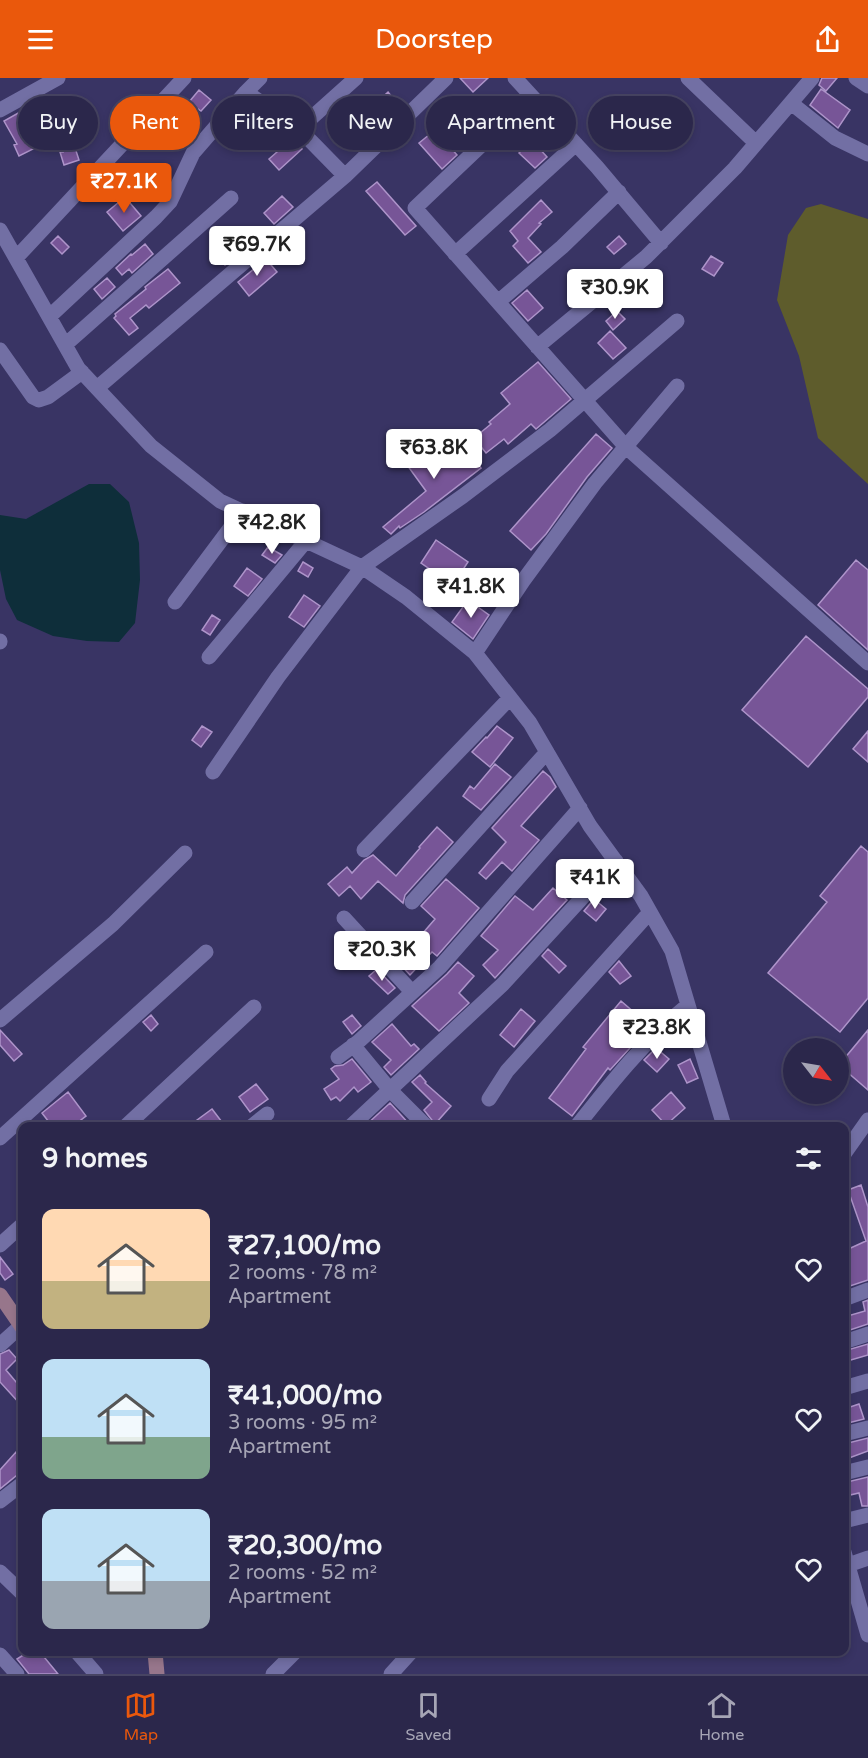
<!DOCTYPE html>
<meta charset="utf-8">
<style>
:root{--surface:#2b274b;--page:#332f52;--text:#f1f3f6;--muted:#a6a5b5;--line:#474463;--accent:#ea580c}
body{margin:0;font-family:"Varela Round",sans-serif;background:var(--page);color:var(--text);height:100vh;display:flex;flex-direction:column;font-size:22px;white-space:nowrap}
*{box-sizing:border-box;margin:0}
p{font-size:20px;color:var(--muted)}
.icon{flex:none;width:33px;height:33px;fill:none;stroke:currentColor;stroke-width:2;stroke-linecap:round;stroke-linejoin:round}
.map{position:relative;flex:1;overflow:hidden}
.sheet{position:absolute;left:18px;top:1044px;width:831px;height:534px;display:flex;flex-direction:column;background:var(--surface);border-radius:12px;box-shadow:0 3px 9px #0003,0 0 0 2px var(--line)}
.sheet>*{flex:none}
.banner{position:absolute;left:18px;top:18px;width:832px;height:54px;display:flex;gap:12px}
.needle{width:39px;rotate:121deg}
.tools{position:absolute;left:783px;top:960px;display:grid;gap:12px}
.tools a{display:grid;place-items:center;width:66px;height:66px;border-radius:50%;background:var(--surface);box-shadow:0 3px 9px #0003,0 0 0 2px var(--line);font-size:30px}
.price{position:absolute;translate:-50% -51px;padding:0 14px;border-radius:6px;background:#fff;color:#222;font-size:20px;line-height:39px;filter:drop-shadow(0 2px 3px #0008)}
.price::after{content:'';position:absolute;left:50%;top:36px;width:18px;height:14px;margin-left:-9px;background:inherit;clip-path:polygon(0 0,100% 0,50% 100%)}
.price.current{background:var(--accent);color:#fff}
ul{padding:0;list-style:none}
li{display:flex;align-items:center;gap:18px;height:150px;padding:0 24px}
li span{display:grid;place-items:center;flex:none;width:168px;height:120px;border-radius:12px;color:#555}
li>.icon{margin-inline-start:auto}
span .icon{width:72px;height:72px;fill:#fffc;stroke-width:1}
li b{font-size:26px}
h2{display:flex;justify-content:space-between;align-items:center;height:72px;padding:0 24px;font-size:26px}
.tag{padding:0 21px;border-radius:27px;background:var(--surface);box-shadow:0 3px 9px #0003,0 0 0 2px var(--line);font-size:21px;line-height:54px}
.tag.current{background:var(--accent);color:#fff}
header{display:flex;justify-content:space-between;align-items:center;height:78px;padding:0 24px;background:var(--accent);color:#fff;font-size:27px;font-weight:600}
.menu{display:flex;justify-content:space-around;align-items:center;height:84px;border-top:2px solid var(--line);background:var(--surface);font-size:16px;color:var(--muted)}
.menu a{display:grid;justify-items:center;gap:3px}
.menu .current{color:var(--accent)}
.map>svg:first-child{display:block}
</style>
<header><svg class="icon" aria-label="menu" viewBox="0 0 24 24"><path d="M4 6h16M4 12h16M4 18h16"/></svg>Doorstep<svg class="icon" aria-label="share" viewBox="0 0 24 24"><path d="M12 15V3M7 8l5-5 5 5M5 13v7h14v-7"/></svg></header>
<div class="map">
<svg width="868" height="1596" viewBox="0 0 868 1596">
<rect width="100%" height="100%" fill="#393464"/>
<path fill="#5e5c2c" d="M821,126l47,15v265l-50,-46 -19,-82 -22,-56 11,-65 18,-27z"/>
<path fill="#0e2e3a" d="M89,406h21l19,18 10,41 1,37 -5,43 -16,19 -32,-1 -34,-5 -36,-16 -11,-21 -6,-29v-55l26,4z"/>
<path fill="#775597" stroke="#ae94ca" stroke-width="1.5" d="M460,0h28l-15,14z
M822,0h15l-11,13 -7,-6z
M821,11l29,21 -12,18 -28,-23z
M199,12l12,10 -10,11 -3,-2 -9,13 -8,-6 10,-13 -2,-1z
M388,14l7,9 -13,11 6,6 -17,16 -7,-8 -16,13 -8,-10 13,-12 1,2 15,-13 2,2z
M468,19l10,11 -17,15 -9,-11z
M20,34l12,22 -2,1 7,12 -18,9 -5,-11 3,-1 -13,-23z
M530,34l22,22 -14,13 9,10 -12,11 -16,-15 15,-15 -15,-15z
M66,42l13,40 -15,5 -4,-13h3l-8,-28z
M435,52l22,25 -15,14 -23,-26z
M293,60l9,11 -23,21 -10,-11z
M161,97l7,8 -5,11 -10,-12z
M377,104l39,44 -11,9 -39,-44z
M282,118l11,11 -19,17 -10,-11z
M125,119l16,19 -18,15 -16,-19z
M541,122l11,12 -13,11 2,1 -13,14 13,14 -13,11 -15,-17 5,-5 -8,-10z
M249,149l7,7 -31,31 -10,-12 7,-6 3,3z
M58,158l11,11 -7,7 -11,-11z
M619,158l7,8 -12,10 -7,-7z
M145,166l8,10 -21,19 -3,-4 -7,6 -6,-7 15,-14 1,1z
M711,178l12,7 -9,13 -12,-7z
M266,181l11,13 -28,24 -11,-14z
M168,191l12,14 -31,25 -3,-3 -16,13 8,10 -9,7 -15,-17 2,-2 -1,-2 31,-25 -1,-2z
M107,200l8,9 -13,12 -8,-10z
M527,212l16,18 -15,13 -16,-18z
M617,233l8,8 -12,11 -7,-9z
M610,253l16,17 -13,11 -15,-16z
M538,284l33,37 -35,30 -5,-5 -23,20 -4,-5 -18,14 -12,-15 17,-14 -2,-2 21,-18 -9,-11z
M596,356l16,14 -25,29 -41,57 -15,16 -21,-19z
M443,359l22,30 10,-8 6,9 -57,44 -24,16 -1,-2 -8,8 -8,-7 43,-36 -19,-26z
M436,462l32,22 -15,23 -32,-22z
M268,469l14,8 -7,8 -13,-8z
M856,482l12,10v80l-50,-45z
M303,484l10,6 -5,9 -10,-6z
M247,490l15,11 -14,17 -14,-10z
M304,517l16,11 -16,21 -15,-10z
M468,522l21,15 -16,24 -21,-17z
M212,537l8,5 -10,15 -8,-5z
M806,558l62,53v8l-60,70 -66,-57z
M202,648l10,6 -11,15 -9,-7z
M497,648l16,12 -23,29 -18,-15 14,-15 1,1z
M868,653v31l-15,-13z
M495,686l16,13 -30,33 -18,-14 7,-10 4,3z
M543,693l7,6 6,10 -35,39 18,14 -27,31 -10,-9 -16,17 -7,-6 27,-31 -14,-14z
M437,749l16,15 -48,53 -2,8 -25,-22 -17,18 -11,-13 -11,10 -11,-12 19,-17 5,6 12,-13 9,-5 23,21 24,-28 -1,-1z
M861,768l7,6v146l-28,34 -72,-59 59,-71 -7,-6z
M446,801l33,29 -42,48 -5,-4 -22,23 -12,-13 37,-43 -14,-13z
M553,810l14,12 -72,78 -12,-13 15,-15 -17,-14 34,-40 18,14z
M594,821l12,10 -10,12 -12,-10z
M548,871l18,17 -7,7 -17,-17z
M619,883l12,15 -11,8 -11,-12z
M458,884l16,14 -15,17 10,10 -30,28 -27,-25 35,-32z
M377,891l18,19 -7,6 -19,-18z
M621,923l29,25 -40,44 -2,-2 -36,48 -23,-18 37,-49 -3,-2z
M521,931l14,12 -21,26 -14,-12z
M151,937l7,9 -7,7 -8,-9z
M352,937l9,11 -9,8 -9,-12z
M392,946l19,22 3,-2 5,5 -28,26 -7,-8 7,-7 -19,-18z
M0,952l22,24 -8,7 -14,-16z
M868,952v60l-29,-25z
M656,970l13,11 -12,13 -13,-12z
M352,981l19,23 -13,10 -4,-5 -14,14 -4,-4 -5,3 -7,-11 15,-10 -8,-10 4,-3 8,-1z
M690,981l8,19 -11,5 -9,-18z
M420,997l6,7 -1,1 26,23 -16,18 -11,-14 8,-8 -20,-20z
M256,1006l12,15 -18,13 -11,-15z
M68,1014l18,24 -13,10h-21l-10,-13z
M671,1014l14,16 -19,17 -14,-15z
M390,1025l21,23h2h-48z
M212,1031l13,17h-36z
M861,1107l7,22v73l-24,8v-37l22,-10 -18,-51z
M0,1179l13,17 -8,6 -5,-7z
M868,1222v24l-24,8v-15l21,-6 -2,-9z
M868,1266v11l-24,7v-11z
M9,1272l8,9 -11,11 16,19v17l-22,-24v-28z
M859,1326l5,15 -20,5v-15z
M868,1360v13l-19,7 -5,-14z
M16,1374l6,6v16l-6,2 -16,13v-19z
M868,1399v29h-6l-3,-13 -9,2 -3,-13z
M28,1574h12l18,22h-29l-12,-15z"/>
<g fill="none" stroke-linecap="round" stroke-linejoin="round">
<path stroke="#726fa4" stroke-width="15" d="M515,0l82,89 64,76
M688,0l68,65
M856,0l12,8
M246,14l53,37
M532,19l-117,111 211,239 242,216
M791,25l44,35 33,16
M0,32l58,-32
M345,98l-46,-47 57,-51
M0,152l78,138 73,78 69,55 142,66 44,30 69,56 55,70 60,103 51,70 31,55 52,175
M455,176l121,-110
M16,180l168,-180
M498,224l64,-55 57,-55
M50,238l106,-99 14,-15 23,-49 53,-61 14,-14
M65,267l166,-147
M537,269l109,-90 89,-89 77,-90
M0,272l33,47 6,3 9,-3 34,-25
M97,310l248,-212 101,-98
M175,524l68,-91
M0,564v-1
M475,575l48,-72 72,-98 82,-97
M209,579l97,-116
M213,694l65,-95 84,-110 101,-71 87,-66 127,-109
M364,772l146,-152
M412,824l135,-150
M344,840l68,74
M0,942l113,-96 72,-71
M353,967l38,46 35,35
M338,979l20,-15 82,-75 140,-159
M489,1021l18,-28 143,-159
M126,1048l128,-119
M252,1048l15,-12
M351,1048l152,-142 113,-123
M577,1048c34,-43 68,-86 111,-121
M0,1060l206,-186
M844,1076l24,-34
M0,1167l22,-20
M844,1221l24,-9
M844,1264l24,-8
M0,1267l22,-20
M844,1310l24,-7
M844,1356l24,-6
M844,1395l24,-6
M0,1423l22,-17
M844,1443l24,-6
M844,1474l24,83
M848,1487l20,-7
M0,1494l22,21
M77,1574l19,22
M0,1577l17,19
M273,1596l22,-22
M391,1596l20,-22"/>
<path stroke="#97768b" stroke-width="15" d="M0,1217l22,32
M155,1574l2,22"/>
</g>
</svg>
<div class="tools">
<a><svg class="needle" viewBox="-14 -14 28 28"><path d="M0-13l5 13h-10z" fill="#e53935"/><path d="M0 13l5-13h-10z" fill="#a6a5b5"/></svg></a>
</div>
<b class="price current" style="left:124px;top:136px">₹27.1K</b>
<b class="price" style="left:257px;top:199px">₹69.7K</b>
<b class="price" style="left:615px;top:242px">₹30.9K</b>
<b class="price" style="left:434px;top:402px">₹63.8K</b>
<b class="price" style="left:272px;top:477px">₹42.8K</b>
<b class="price" style="left:471px;top:541px">₹41.8K</b>
<b class="price" style="left:595px;top:832px">₹41K</b>
<b class="price" style="left:382px;top:904px">₹20.3K</b>
<b class="price" style="left:657px;top:982px">₹23.8K</b>
<div class="banner">
<a class="tag">Buy</a>
<a class="tag current">Rent</a>
<a class="tag">Filters</a>
<a class="tag">New</a>
<a class="tag">Apartment</a>
<a class="tag">House</a>
</div>
<section class="sheet">
<h2>9 homes<svg class="icon" aria-label="filters" viewBox="0 0 24 24"><path d="M4 7h16M4 17h16"/><circle cx="9" cy="7" r="2"/><circle cx="15" cy="17" r="2"/></svg></h2>
<ul>
<li><span style="background:linear-gradient(#ffd9b3 60%,#c2b280 0)"><svg class="icon" aria-label="home" viewBox="0 0 24 24"><path d="M3 11l9-7 9 7M6 9v11h12V9"/></svg></span><div><b>₹27,100/mo</b><p>2 rooms · 78 m²</p><p>Apartment</p></div><svg class="icon" aria-label="heart" viewBox="0 0 24 24"><path d="M12 20l-8-8c-3-5 5-10 8-4 3-6 11-1 8 4z"/></svg></li>
<li><span style="background:linear-gradient(#bfe0f5 65%,#7fa58c 0)"><svg class="icon" aria-label="home" viewBox="0 0 24 24"><path d="M3 11l9-7 9 7M6 9v11h12V9"/></svg></span><div><b>₹41,000/mo</b><p>3 rooms · 95 m²</p><p>Apartment</p></div><svg class="icon" aria-label="heart" viewBox="0 0 24 24"><path d="M12 20l-8-8c-3-5 5-10 8-4 3-6 11-1 8 4z"/></svg></li>
<li><span style="background:linear-gradient(#bfe0f5 60%,#9aa5b1 0)"><svg class="icon" aria-label="home" viewBox="0 0 24 24"><path d="M3 11l9-7 9 7M6 9v11h12V9"/></svg></span><div><b>₹20,300/mo</b><p>2 rooms · 52 m²</p><p>Apartment</p></div><svg class="icon" aria-label="heart" viewBox="0 0 24 24"><path d="M12 20l-8-8c-3-5 5-10 8-4 3-6 11-1 8 4z"/></svg></li>
</ul>
</section>
</div>
<nav class="menu">
<a class="current"><svg class="icon" aria-label="map" viewBox="0 0 24 24"><path d="M3 6l6-2 6 2 6-2v14l-6 2-6-2-6 2zM9 4v14M15 6v14"/></svg>Map</a>
<a><svg class="icon" aria-label="saved" viewBox="0 0 24 24"><path d="M7 4h10v16l-5-4-5 4z"/></svg>Saved</a>
<a><svg class="icon" aria-label="home" viewBox="0 0 24 24"><path d="M3 11l9-7 9 7M6 9v11h12V9"/></svg>Home</a>
</nav>
